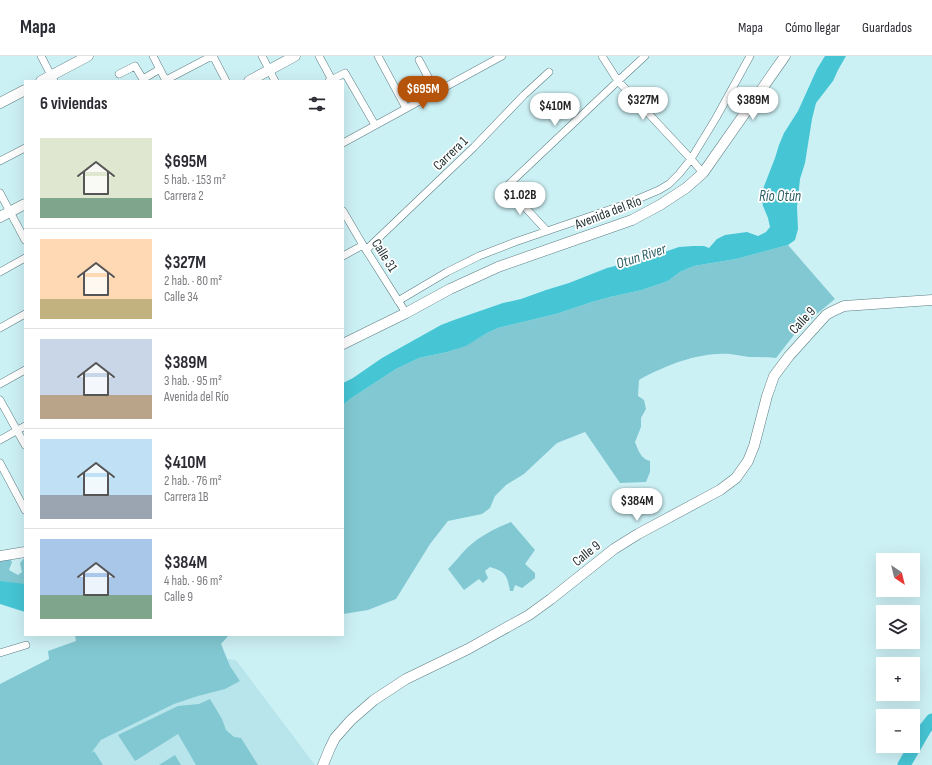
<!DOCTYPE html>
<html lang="es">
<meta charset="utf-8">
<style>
:root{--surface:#fff;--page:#f2f2f3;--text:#2b2b33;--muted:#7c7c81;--line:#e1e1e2;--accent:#b45309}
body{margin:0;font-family:"Sofia Sans Condensed",sans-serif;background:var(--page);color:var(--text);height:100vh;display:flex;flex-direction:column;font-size:15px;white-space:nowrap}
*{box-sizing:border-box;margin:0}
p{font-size:13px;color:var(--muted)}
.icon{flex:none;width:22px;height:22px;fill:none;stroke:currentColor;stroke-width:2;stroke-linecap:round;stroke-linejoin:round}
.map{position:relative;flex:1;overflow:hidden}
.details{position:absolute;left:24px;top:24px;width:320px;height:556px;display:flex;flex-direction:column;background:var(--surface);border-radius:0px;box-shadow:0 4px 16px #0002}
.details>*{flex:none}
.needle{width:26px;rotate:145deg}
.buttons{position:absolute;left:876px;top:497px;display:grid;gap:8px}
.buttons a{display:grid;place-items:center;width:44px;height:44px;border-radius:0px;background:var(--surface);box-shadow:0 4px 16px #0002;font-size:20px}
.price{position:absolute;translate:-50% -34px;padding:0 9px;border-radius:14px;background:#fff;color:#222;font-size:13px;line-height:26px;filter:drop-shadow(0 1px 2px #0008)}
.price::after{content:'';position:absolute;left:50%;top:24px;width:12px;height:9px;margin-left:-6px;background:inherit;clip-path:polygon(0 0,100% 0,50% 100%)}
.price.selected{background:var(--accent);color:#fff}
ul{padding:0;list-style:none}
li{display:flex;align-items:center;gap:12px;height:100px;padding:0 16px}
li+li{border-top:1px solid var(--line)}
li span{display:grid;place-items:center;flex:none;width:112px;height:80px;border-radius:0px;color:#555}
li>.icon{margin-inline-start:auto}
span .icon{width:48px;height:48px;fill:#fffc;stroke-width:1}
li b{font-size:17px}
h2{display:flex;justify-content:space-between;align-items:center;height:48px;padding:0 16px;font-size:17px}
header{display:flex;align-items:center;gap:24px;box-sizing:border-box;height:56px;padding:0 20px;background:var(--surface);border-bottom:1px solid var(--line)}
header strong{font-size:19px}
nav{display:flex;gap:22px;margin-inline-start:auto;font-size:14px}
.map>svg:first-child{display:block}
</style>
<header>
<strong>Mapa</strong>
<nav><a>Mapa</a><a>Cómo llegar</a><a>Guardados</a></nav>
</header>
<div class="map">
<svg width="932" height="709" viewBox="0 0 932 709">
<rect width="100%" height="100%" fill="#ccf1f5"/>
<path fill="#b8e5eb" d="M227,603l9,1 79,105h-226v-10l12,-15 73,-36 66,-23 -10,-15z"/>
<path fill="#82c8d2" d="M788,189l47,54 -17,14 -24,22 -18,23c-9,-1 -18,-1 -27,-1 -6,-1 -13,-2 -19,-3 -31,-2 -64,11 -91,26l-1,16 6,4 2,9 -5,9v9l-6,15c3,8 6,17 15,19v11l-4,10 -26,1 -35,-51 -28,11 -33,31 -18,11 -11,11 -5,12 -8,6 -34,7 -18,23 -34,55 -28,11 -25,4v-209l7,-6 46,-30 23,-11 28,-6 18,-6 22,-13 11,-5 58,-14 36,-12 18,-5 32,-7 26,-9 12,-9 14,-6 42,-7z
M511,466l24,28 -10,14 10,9v5l-13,10 -7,-3 -2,6h-3c-3,-16 -4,-19 -20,-24l-5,4 3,7 -5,5 -4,-4 -15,11 -16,-21c7,-7 13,-15 19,-21 12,-12 29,-20 44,-26z
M25,501v30l-25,-5v-22l10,-1 2,3 -3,8 9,5 4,-3 -2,-9z
M75,579h154l-8,9 9,22 10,15 -15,8 -27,7 -24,8 -73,36 -10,13 3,-2 9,14h-103v-81l49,-25 -1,-8 28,-10z
M210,643l12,20 4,11 8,7 7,1 17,27h-62l-18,-31 -43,27 -17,-26 60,-29 21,-2z
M175,699l6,10h-22z"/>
<path fill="#46c5d4" d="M825,0h21l-8,14 -5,11 -17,22 -4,16 -7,44 -5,16 -3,28 1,22 -3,11 -7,5 -52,14 -42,7 -14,6 -12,9 -26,9 -32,7 -18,5 -36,12 -58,14 -11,5 -21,13 -19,6 -28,6 -23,11 -46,30 -7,6v-22l10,-5 29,-20 59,-33 13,-5 49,-17 18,-4 25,-9 23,-7 38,-15 40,-10 32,-11 14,-1h11l5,2 8,-9 8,-4 22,-3 11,4 8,-4 4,-5 -2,-9 -5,-12 -2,-12 14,-36 4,-13 5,-12 14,-22 19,-42z
M0,525l25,3v28l-25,-8z"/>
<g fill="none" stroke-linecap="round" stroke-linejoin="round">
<path stroke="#46c5d4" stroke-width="13" d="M904,709l21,-36 7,-9"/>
<g stroke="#5b7c81" stroke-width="8">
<path id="street" d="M41,0l13,25
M153,0l13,25
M213,0l13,25
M262,0l13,25
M319,0l13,24
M378,0l28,52
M602,0l16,25 73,78 12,14
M419,4l17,32
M119,18l16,-8 9,15
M143,23l17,-10
M166,24l46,-24
M329,25l16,-8 30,52
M343,87l159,-87
M0,105l25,-13
M0,137l25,47
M343,155l20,34 43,68
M547,175l-41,-44 112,-106 27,-25
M366,194l108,-103 50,-52 25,-23
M343,200l20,-11
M0,216l25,-14
M398,245l49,-29 32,-16 36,-14 111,-38 33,-14 10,-6 10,-10 12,-15 25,-41 34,-62
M0,272l25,-14
M0,328l25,-14
M0,344l25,45
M0,384l25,-14
M0,407l25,47
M0,597l26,-8"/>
</g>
<g stroke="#5b7c81" stroke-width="11">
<path id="secondary" d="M41,25l47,-25
M249,25l46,-25
M0,47l25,-13
M0,161l25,-13
M343,288l63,-31 44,-24 48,-22 134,-47 28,-15 26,-17 17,-15 82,-117
M0,500l25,-4
M323,709l7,-17 5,-10 16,-18 23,-20 32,-21 62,-30 61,-34 22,-16 63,-50 24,-15 82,-44 16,-12 12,-17 6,-15 13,-50 7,-20 15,-20 37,-41 5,-3 13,-6 88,-6"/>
</g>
<use href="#street" stroke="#fff" stroke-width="7"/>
<use href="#secondary" stroke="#fff" stroke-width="10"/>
</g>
<g text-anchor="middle" stroke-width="3.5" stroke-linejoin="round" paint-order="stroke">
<g font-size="14" fill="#1f2d2f" stroke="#fff">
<text transform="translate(450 97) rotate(-44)" y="5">Carrera 1</text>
<text transform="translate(608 156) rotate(-21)" y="5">Avenida del Río</text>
<text transform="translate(385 199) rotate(58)" y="5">Calle 31</text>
<text transform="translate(802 264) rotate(-47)" y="5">Calle 9</text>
<text transform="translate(586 497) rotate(-39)" y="5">Calle 9</text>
</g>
<g font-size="15" font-style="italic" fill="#2c6067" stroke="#fff">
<text x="780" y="145">Río Otún</text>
<text transform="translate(641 200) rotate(-18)" y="5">Otun River</text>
</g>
</g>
</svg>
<div class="buttons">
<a><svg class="needle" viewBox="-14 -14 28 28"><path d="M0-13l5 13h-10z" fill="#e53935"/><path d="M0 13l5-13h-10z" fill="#7c7c81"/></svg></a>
<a><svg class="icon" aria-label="layers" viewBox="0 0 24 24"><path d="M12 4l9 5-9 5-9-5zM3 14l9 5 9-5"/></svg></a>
<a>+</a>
<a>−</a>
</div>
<b class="price selected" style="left:423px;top:54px">$695M</b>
<b class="price" style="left:643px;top:65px">$327M</b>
<b class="price" style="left:753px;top:65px">$389M</b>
<b class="price" style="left:555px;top:71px">$410M</b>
<b class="price" style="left:520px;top:160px">$1.02B</b>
<b class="price" style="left:637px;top:466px">$384M</b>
<section class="details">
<h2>6 viviendas<svg class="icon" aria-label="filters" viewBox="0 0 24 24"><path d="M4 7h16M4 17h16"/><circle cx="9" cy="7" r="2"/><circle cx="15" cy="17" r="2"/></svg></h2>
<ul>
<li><span style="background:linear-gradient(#dfe7d0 75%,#7fa58c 0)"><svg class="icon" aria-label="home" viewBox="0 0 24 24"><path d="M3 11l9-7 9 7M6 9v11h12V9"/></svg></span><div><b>$695M</b><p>5 hab. · 153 m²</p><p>Carrera 2</p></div></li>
<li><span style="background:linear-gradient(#ffd9b3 75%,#c2b280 0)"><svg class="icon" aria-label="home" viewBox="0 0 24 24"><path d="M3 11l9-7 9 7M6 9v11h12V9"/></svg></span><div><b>$327M</b><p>2 hab. · 80 m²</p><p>Calle 34</p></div></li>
<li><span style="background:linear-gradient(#c9d6e8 70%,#b9a48a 0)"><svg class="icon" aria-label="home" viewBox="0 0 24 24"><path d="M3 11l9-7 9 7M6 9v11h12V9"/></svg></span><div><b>$389M</b><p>3 hab. · 95 m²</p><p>Avenida del Río</p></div></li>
<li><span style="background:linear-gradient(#bfe0f5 70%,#9aa5b1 0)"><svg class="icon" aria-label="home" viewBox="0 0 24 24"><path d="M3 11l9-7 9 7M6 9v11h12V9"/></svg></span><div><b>$410M</b><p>2 hab. · 76 m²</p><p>Carrera 1B</p></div></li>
<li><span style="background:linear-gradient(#a9c7e8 70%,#7fa58c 0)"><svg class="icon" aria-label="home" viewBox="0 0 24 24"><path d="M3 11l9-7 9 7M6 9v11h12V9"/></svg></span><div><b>$384M</b><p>4 hab. · 96 m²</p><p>Calle 9</p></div></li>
</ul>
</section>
</div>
